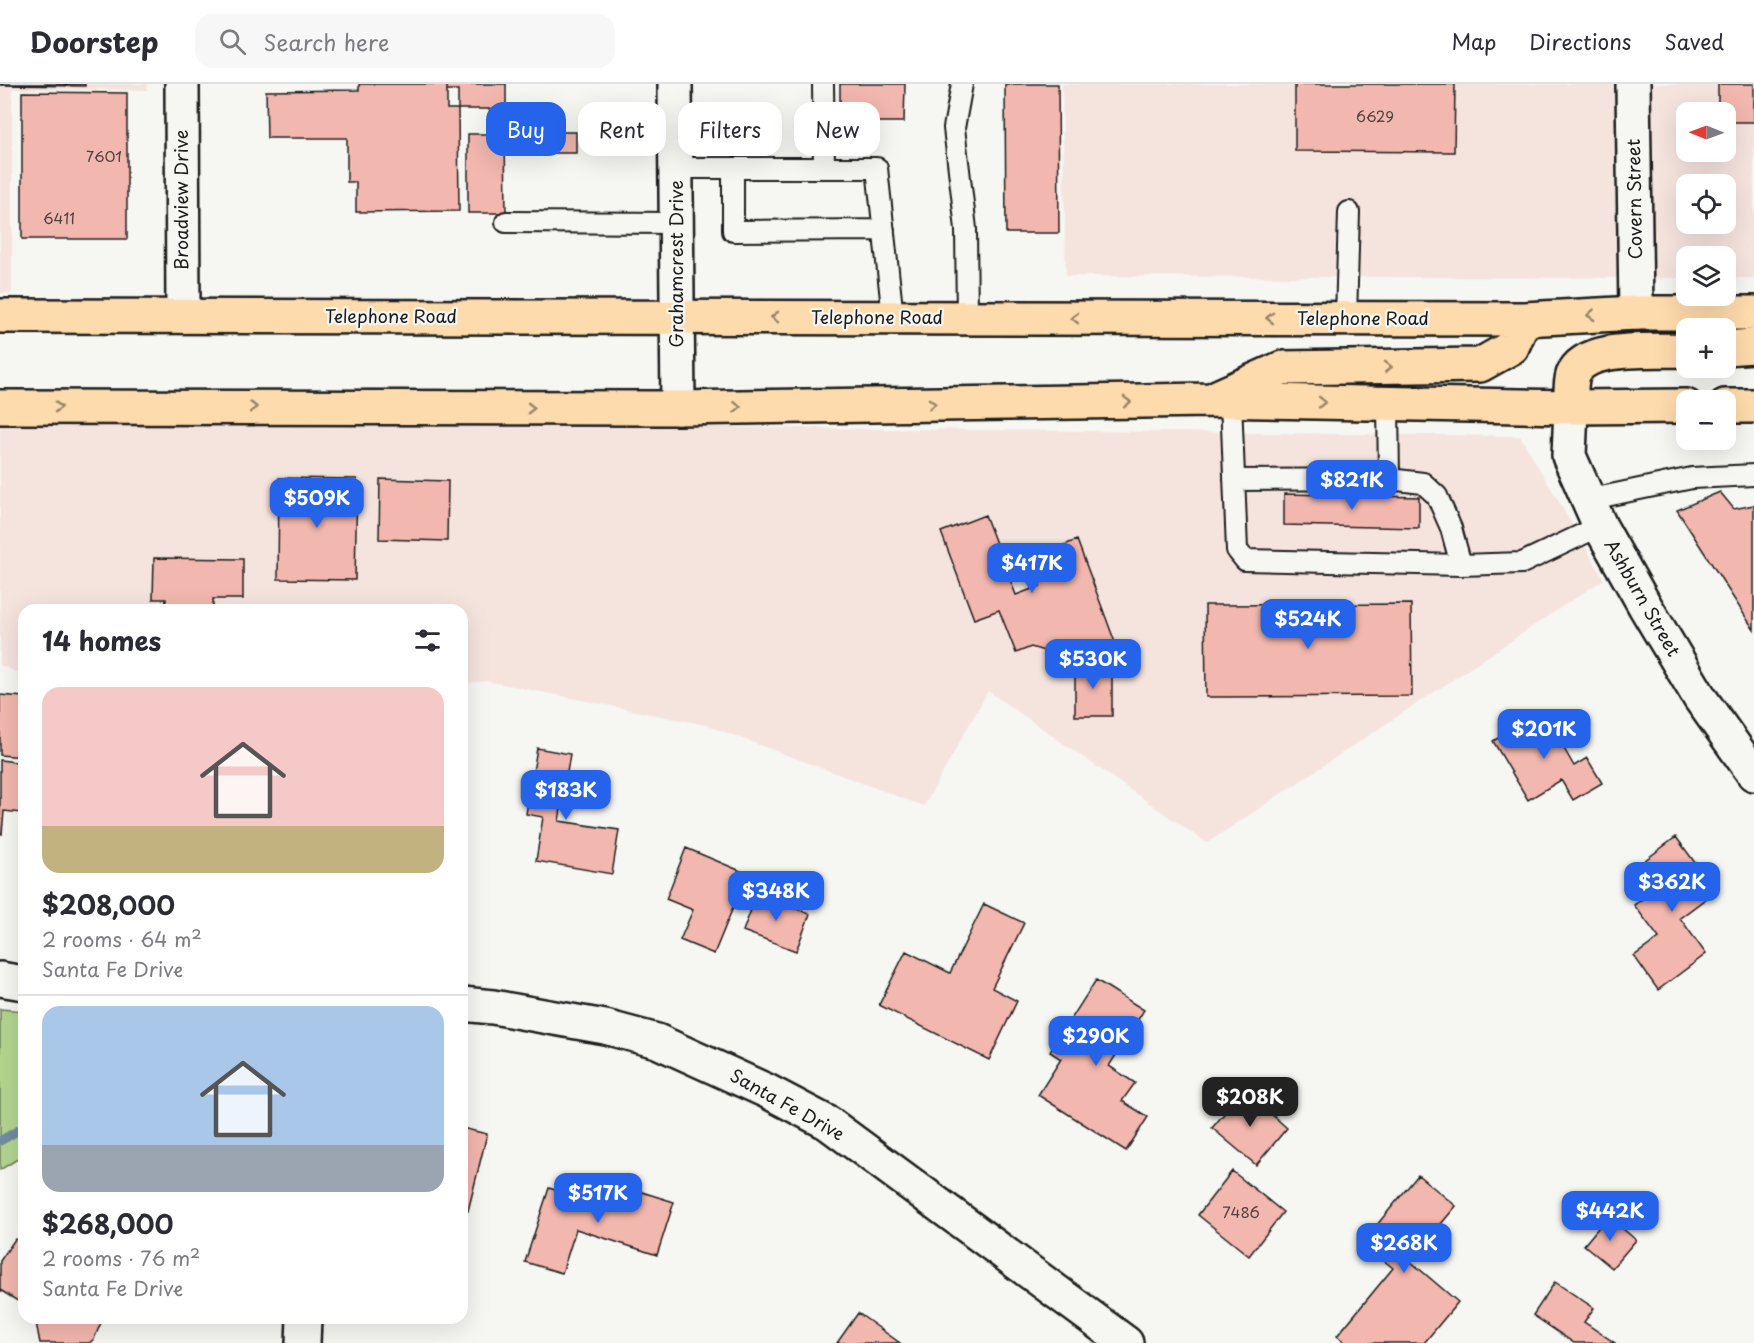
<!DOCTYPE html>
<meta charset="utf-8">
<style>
:root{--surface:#fff;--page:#f7f7f7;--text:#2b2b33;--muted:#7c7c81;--line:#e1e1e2;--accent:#2563eb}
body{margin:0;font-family:"Playpen Sans",sans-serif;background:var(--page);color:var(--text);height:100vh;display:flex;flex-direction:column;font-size:22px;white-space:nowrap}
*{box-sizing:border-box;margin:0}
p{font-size:20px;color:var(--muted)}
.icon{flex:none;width:33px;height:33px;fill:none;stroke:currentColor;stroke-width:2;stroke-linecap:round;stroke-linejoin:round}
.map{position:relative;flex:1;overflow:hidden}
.side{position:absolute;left:18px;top:520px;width:450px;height:720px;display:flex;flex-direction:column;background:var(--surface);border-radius:18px;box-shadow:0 6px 24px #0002}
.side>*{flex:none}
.guide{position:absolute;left:486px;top:18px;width:570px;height:54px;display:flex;gap:12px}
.needle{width:39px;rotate:271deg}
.tools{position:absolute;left:1676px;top:18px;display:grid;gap:12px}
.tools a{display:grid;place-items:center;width:60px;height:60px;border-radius:12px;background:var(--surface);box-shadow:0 6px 24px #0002;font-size:30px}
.price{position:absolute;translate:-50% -51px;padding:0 14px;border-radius:12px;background:var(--accent);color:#fff;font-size:20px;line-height:39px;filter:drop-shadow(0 2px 3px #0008)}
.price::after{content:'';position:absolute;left:50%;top:36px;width:18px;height:14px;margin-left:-9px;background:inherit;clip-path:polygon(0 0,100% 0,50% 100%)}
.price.selected{background:#222;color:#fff}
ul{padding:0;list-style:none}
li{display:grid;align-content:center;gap:12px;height:318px;padding:0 24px}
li+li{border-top:2px solid var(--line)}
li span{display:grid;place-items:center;height:186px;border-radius:18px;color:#555}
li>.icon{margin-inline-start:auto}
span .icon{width:108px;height:108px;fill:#fffc;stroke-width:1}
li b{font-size:26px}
h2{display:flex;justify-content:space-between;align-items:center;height:72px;padding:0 24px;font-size:26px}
.pill{padding:0 21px;border-radius:18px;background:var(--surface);box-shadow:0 6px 24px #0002;font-size:21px;line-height:54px}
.pill.selected{background:var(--accent);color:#fff}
header{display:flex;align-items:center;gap:36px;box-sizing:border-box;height:84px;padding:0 30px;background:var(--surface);border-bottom:2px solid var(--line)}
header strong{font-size:28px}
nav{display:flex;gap:33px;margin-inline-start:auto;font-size:21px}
.search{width:420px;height:54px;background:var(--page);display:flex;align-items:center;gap:15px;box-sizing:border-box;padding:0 21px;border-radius:18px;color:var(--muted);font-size:22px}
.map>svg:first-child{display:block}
</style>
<header>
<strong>Doorstep</strong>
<div class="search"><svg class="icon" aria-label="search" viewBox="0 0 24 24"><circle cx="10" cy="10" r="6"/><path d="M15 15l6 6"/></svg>Search here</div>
<nav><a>Map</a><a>Directions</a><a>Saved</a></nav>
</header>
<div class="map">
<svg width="1754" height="1259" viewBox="0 0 1754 1259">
<rect width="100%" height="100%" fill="#f6f6f2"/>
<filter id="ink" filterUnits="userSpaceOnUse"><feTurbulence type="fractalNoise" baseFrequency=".0167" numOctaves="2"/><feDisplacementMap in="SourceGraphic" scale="12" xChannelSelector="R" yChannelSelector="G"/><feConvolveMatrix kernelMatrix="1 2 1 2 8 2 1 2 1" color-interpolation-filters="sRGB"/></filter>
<g filter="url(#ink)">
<path fill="#f5e3de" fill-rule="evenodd" d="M0,0h147v6l-135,-1v204h-12z
M1062,0h692v194h-29v-22h-39v22l-620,-2zM1686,28h39v40h-39zM1686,100h39v40h-39z
M271,338l1249,14 84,143 -397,264 -219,-152 -64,115 -218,-81 -219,-44 -25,2v-73h-438v65l-24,-10v-242z"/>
<path fill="#b3d58f" stroke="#687856" stroke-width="1.5" d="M0,925l24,2v144l-24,15z"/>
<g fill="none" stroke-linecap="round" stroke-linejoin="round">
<path stroke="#728c9f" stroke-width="9" d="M0,1057l24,-14"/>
</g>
<path fill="#f2b7ae" stroke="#1c1c1c" stroke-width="1.5" d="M0,0h85v2l-85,-1z
M359,0h88v25h11l1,102 -103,1v-30h-9v-44h-80l-1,-47 93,-1z
M447,0h59v25h-48v-19h-11z
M840,0h65l-1,38h-64z
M1005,0h53l1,149h-53z
M1295,0h160l-1,68 -159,-1z
M1718,0h36v38h-29v-10h-7z
M22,8l105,1v146h-105z
M510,48h66v21h-66z
M468,50h37l1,79h-38z
M279,394l78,1 -2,101 -77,-1z
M380,395l68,2 -1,60 -68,-2z
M1720,408l14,17 20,-4v125l-77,-120z
M1284,410l135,3v31l-135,-3z
M985,431l31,80 24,-9 -10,-28 47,-18 39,105 -39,16 -46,-14 -15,6 -17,-43 -25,9 -33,-87z
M154,474l89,1v40h-30v11h-48l1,-11h-13z
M1411,520l1,92 -206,1 -1,-92z
M1075,580l37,1v51h-37z
M0,611l24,2v60l-24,-2z
M1543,628l31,54 13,-8 15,25 -29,17 -12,-20 -33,20 -35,-59z
M537,664l33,6 -11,67 60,9 -7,44 -76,-13 7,-44 -17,-3z
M0,676l24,3 -2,50 -18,-2 -2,23 -2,-1z
M1676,753l40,54 -36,27 26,36 -48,36 -24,-34 25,-18 -25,-33 24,-18 -18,-23z
M686,764l69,29 -8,20 -8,-4 -25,61 -34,-14 13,-30 -27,-11z
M757,810l53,20 -14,37 -53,-20z
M984,820l40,19 -32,65 25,13 -28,59 -110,-55 27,-54 44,22z
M1096,896l48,30 -35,56 26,17 -13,18 26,16 -22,34 -88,-56 23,-36 -11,-7z
M1244,1006l43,38 -31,37 -44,-37z
M462,1044l25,6 -19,77 -6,-2z
M1232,1087l51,41 -34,44 -51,-41z
M1418,1091l38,31 -46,55 48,41 -34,41h-78l-9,-7 56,-68 -31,-25z
M601,1103l25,8 3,-7 45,14 -17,53 -81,-26 -14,44 -37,-11 24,-74 47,15z
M1608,1132l28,24 -24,28 -28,-23z
M15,1155l9,6v60l-24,-15v-29z
M1555,1198l39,26 -10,14 31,21h-41l-41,-28z
M858,1229l42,30h-63z
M35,1234h68l-9,21 -5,4h-49z"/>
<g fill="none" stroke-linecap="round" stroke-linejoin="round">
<g stroke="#1c1c1c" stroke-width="24">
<path id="lane" d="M823,0l1,84
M962,0l-8,44 12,101 1,89
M677,84h200l16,150
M733,84v63l151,-1
M506,138l171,1
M1346,235l3,-107
M1231,317l6,149 8,10 216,5 61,-2 78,-37
M1388,320l1,75
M1234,396l155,-1 34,4 14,13 14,32 10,37
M1587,416l105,-22 62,-3"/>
</g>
<g stroke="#1c1c1c" stroke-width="38">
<path id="street" d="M182,0l1,232
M675,0l3,324
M1633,0l3,229
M1571,323l-2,49 31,70 45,80 55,92 54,76
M0,895l24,4
M462,920l31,3 112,20 52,14 110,50 61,32 298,220
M303,1259l1,-25"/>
</g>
<g stroke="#1c1c1c" stroke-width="38">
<path id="primary" d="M0,232l1524,3 112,-6h118
M1725,264l29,-2
M1217,313l65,-29 198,-3 32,-18 12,-28
M1725,322h29
M0,323l678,1 532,-8 361,7 115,-1
M1571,323c0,-9 -1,-23 2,-32 12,-32 85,-23 113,-25"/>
</g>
<use href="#lane" stroke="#f6f6f2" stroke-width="20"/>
<use href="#street" stroke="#f6f6f2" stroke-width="33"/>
<use href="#primary" stroke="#fedbac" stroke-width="33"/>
</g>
<defs><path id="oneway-chevron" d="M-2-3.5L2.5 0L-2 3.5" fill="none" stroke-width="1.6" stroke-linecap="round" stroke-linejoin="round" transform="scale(1.5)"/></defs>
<g stroke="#98856b">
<use href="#oneway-chevron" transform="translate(1591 231) rotate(177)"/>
<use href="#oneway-chevron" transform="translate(775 233) rotate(-180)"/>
<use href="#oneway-chevron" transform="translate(1075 234) rotate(-180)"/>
<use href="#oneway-chevron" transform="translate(1270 234) rotate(-180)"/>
<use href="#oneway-chevron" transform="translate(1388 283)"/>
<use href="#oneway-chevron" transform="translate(1127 318) rotate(-1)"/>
<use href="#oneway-chevron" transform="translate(1322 318) rotate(1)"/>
<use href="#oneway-chevron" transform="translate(932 320) rotate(-1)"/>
<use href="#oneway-chevron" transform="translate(58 323)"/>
<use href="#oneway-chevron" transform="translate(253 323)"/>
<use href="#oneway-chevron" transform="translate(737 323) rotate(-1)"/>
<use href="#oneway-chevron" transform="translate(531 324)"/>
</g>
</g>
<g text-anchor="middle" stroke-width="4.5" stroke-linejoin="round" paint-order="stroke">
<g font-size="15" fill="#524340">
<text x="1375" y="38">6629</text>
<text x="104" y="78">7601</text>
<text x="59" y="140">6411</text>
<text x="1241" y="1134">7486</text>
</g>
<g font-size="18" fill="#1c1c1c" stroke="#f6f6f2">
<text transform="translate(1635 115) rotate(-91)" y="6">Covern Street</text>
<text transform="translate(182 116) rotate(-90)" y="6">Broadview Drive</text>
<text transform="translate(677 180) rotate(-90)" y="6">Grahamcrest Drive</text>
<text x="391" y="239">Telephone Road</text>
<text x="877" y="240">Telephone Road</text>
<text x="1363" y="241">Telephone Road</text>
<text transform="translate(1642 514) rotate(60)" y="6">Ashburn Street</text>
<text transform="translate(787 1021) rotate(29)" y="6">Santa Fe Drive</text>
</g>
</g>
</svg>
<div class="tools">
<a><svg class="needle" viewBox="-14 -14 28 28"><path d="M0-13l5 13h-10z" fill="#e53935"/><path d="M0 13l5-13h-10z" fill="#7c7c81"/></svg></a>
<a><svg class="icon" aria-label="locate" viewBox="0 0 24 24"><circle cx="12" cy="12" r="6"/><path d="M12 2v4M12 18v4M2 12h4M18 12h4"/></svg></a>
<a><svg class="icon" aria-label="layers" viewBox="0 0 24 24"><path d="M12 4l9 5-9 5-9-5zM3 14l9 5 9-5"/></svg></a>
<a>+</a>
<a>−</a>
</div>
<b class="price" style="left:1352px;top:427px">$821K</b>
<b class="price" style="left:317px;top:445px">$509K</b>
<b class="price" style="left:1032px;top:510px">$417K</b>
<b class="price" style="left:1308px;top:566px">$524K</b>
<b class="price" style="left:1093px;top:606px">$530K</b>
<b class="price" style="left:1544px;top:676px">$201K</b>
<b class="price" style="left:566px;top:737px">$183K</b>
<b class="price" style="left:1672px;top:829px">$362K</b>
<b class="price" style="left:776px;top:838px">$348K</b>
<b class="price" style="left:1096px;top:983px">$290K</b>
<b class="price selected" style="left:1250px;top:1044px">$208K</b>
<b class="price" style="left:598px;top:1140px">$517K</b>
<b class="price" style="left:1610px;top:1158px">$442K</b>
<b class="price" style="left:1404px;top:1190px">$268K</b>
<div class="guide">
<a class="pill selected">Buy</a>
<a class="pill">Rent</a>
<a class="pill">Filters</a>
<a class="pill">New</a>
</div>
<section class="side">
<h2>14 homes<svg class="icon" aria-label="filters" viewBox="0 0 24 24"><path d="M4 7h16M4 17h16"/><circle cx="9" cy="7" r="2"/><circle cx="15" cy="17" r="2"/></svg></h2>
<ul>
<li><span style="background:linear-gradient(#f6c9c9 75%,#c2b280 0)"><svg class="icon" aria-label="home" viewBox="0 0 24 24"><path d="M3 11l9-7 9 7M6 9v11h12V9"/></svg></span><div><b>$208,000</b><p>2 rooms · 64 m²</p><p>Santa Fe Drive</p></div></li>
<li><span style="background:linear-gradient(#a9c7e8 75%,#9aa5b1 0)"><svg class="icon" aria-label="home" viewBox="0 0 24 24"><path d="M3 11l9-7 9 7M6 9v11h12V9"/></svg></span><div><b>$268,000</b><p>2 rooms · 76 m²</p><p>Santa Fe Drive</p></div></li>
</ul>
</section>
</div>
